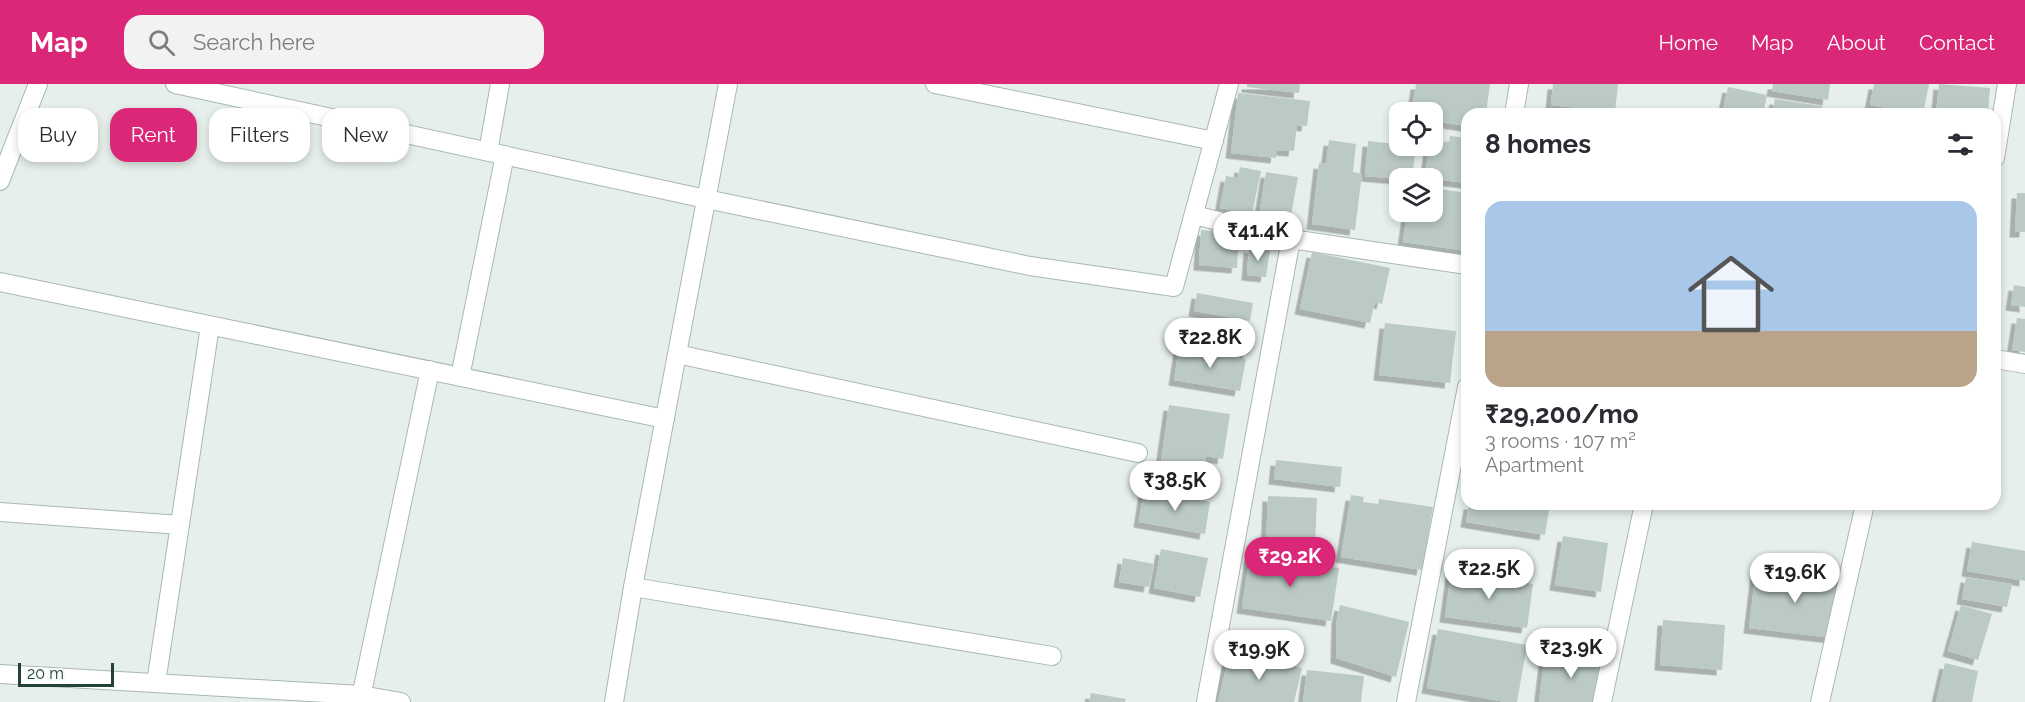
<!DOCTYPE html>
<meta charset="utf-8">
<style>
:root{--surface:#fff;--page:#f2f2f3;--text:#2b2b33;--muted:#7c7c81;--accent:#db2777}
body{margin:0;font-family:Raleway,sans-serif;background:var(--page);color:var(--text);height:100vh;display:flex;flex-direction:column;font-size:22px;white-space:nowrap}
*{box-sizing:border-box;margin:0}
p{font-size:20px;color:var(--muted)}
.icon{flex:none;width:33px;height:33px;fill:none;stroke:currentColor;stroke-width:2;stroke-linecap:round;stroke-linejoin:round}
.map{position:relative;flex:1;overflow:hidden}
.sheet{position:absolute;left:1461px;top:24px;width:540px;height:402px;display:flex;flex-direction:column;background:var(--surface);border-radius:18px;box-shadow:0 3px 9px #0003}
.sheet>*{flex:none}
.top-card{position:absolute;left:18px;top:24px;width:570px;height:54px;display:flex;gap:12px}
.controls{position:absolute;left:1389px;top:18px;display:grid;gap:12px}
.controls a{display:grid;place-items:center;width:54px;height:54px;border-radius:12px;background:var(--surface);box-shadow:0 3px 9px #0003;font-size:30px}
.scale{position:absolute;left:18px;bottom:15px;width:96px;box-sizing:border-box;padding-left:6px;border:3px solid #24423a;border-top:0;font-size:16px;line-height:21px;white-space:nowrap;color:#24423a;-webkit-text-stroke:4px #f7fbf9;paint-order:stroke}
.price{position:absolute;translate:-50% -51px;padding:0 14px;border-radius:21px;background:#fff;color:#222;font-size:20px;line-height:39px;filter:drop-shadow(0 2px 3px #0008)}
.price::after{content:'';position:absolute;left:50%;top:36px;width:18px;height:14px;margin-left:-9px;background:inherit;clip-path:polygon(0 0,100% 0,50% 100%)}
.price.current{background:var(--accent);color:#fff}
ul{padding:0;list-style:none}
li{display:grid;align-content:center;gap:12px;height:318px;padding:0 24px}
li span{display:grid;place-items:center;height:186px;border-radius:18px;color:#555}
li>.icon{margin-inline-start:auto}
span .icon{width:108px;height:108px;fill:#fffc;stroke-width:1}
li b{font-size:26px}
h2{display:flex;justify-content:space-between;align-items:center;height:72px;padding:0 24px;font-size:26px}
.tag{padding:0 21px;border-radius:18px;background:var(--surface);box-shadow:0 3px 9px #0003;font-size:21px;line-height:54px}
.tag.current{background:var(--accent);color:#fff}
header{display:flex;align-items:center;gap:36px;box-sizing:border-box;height:84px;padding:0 30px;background:var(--accent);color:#fff}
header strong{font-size:28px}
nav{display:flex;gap:33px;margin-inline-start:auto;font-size:21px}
.search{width:420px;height:54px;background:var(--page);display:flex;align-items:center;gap:15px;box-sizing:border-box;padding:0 21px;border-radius:18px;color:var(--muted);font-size:22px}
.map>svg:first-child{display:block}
</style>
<header>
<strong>Map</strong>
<div class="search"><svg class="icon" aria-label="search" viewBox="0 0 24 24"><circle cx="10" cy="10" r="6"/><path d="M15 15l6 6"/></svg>Search here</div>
<nav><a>Home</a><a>Map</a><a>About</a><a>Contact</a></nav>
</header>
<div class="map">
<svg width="2025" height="618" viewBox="0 0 2025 618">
<defs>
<filter id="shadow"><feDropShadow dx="-5.5" dy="5.5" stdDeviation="0" flood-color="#0004"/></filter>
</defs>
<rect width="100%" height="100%" fill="#e6efeb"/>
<path fill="#bbcac4" filter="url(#shadow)" d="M1247,0h53l-1,9 -52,-6z
M1416,0h74l-4,30h-19v12l-35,-5v-9h-20z
M1553,0h65l-3,28 -64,-7z
M1773,0h57l-2,16 -56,-9z
M1874,0h55l-6,30 -53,-9z
M1939,0l51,4 -2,26h-52z
M1728,3l39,8 -4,19h-41z
M1238,9l72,8 -3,25 -10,-1 -3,26 -17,-1 -1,8 -45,-5z
M1775,15l47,7 -1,8h-49z
M1450,52l17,2v45l-42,-5 4,-32h3v-5l17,2z
M1329,56l27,4 -3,28 9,2 -7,56 -43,-6 7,-61 7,1z
M1368,57l48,5 -4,32 -12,1 -35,-3z
M1240,83l21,4 -9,43 -32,-6 6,-32 12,2z
M1266,88l32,5 -8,44 -31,-5z
M1432,104l35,5v58l-64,-9 4,-30h25z
M2017,109h8v39h-10z
M1201,146l38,3 -2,35 -38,-3z
M1249,163l21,3 -4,27 -19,-2z
M1312,168l78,16 -8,36 -7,-2 -5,21 -70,-14z
M2014,201l11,2v20l-14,-2z
M1197,209l56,10 -3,18 -56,-10z
M1193,233l60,11 -5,25 -60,-10z
M2017,234l8,1v33l-13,-2z
M1385,239l71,8 -6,52 -71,-8z
M1179,264l67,11 -6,32 -66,-11z
M1169,321l61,9 -7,45 -17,-3 -2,18 -44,-6z
M1276,376l66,7 -2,20 -66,-8z
M1144,406l66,12 -5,32 -66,-12z
M1351,411l13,2 -1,5 15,2 1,-5 54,8 -11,63 -81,-13z
M1268,412l49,2 -2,50 -49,-3z
M1469,420h81l-5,31 -79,-13z
M1563,452l45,7 -7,49 -46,-7z
M1972,458l53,9v30l-58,-10z
M1161,465l47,9 -8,39 -46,-9z
M1250,471l89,13 -8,53 -89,-13z
M1123,474l31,6 -5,23 -30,-5z
M1756,486l85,10 -7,58 -85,-10z
M1451,488l82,12 -6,44 -82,-11z
M1966,493l46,7 -5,23 -45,-8z
M1340,521l69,17 -13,55 -60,-19 1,-40z
M1961,521l31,9 -14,46 -30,-9z
M1663,536l62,5 -3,45 -62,-5z
M1438,545l89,16 -10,57h-11l-79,-14z
M1230,568l72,16 -8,34h-76z
M1545,569l59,6 -6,43h-59z
M1945,579l33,8 -6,31h-36z
M1307,586l57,6 -3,26h-58z
M1091,609l35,6 -1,3h-36z"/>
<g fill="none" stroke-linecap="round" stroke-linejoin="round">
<g stroke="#a8b8b2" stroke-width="20">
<path id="minor" d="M175,0l531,115 324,67 144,21 55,-203
M935,0l279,57
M1514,30l5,-30
M488,68l12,-68
M1995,74l12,-74
M0,97l38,-97
M1194,131l97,24 176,26
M0,198l665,137
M677,270l461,99
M1995,275l30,5
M460,293l45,-222
M0,428l180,13
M633,503l419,69
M0,590l361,21 40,7
M156,599l54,-357
M360,618l70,-332
M614,618l19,-115 95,-503
M1206,618l85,-463
M1406,618l61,-315
M1602,618l42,-198
M1820,618l45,-198"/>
</g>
<use href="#minor" stroke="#fff" stroke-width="18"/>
</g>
</svg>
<div class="controls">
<a><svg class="icon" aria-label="locate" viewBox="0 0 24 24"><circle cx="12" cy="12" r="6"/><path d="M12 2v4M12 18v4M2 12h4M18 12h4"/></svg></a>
<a><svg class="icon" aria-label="layers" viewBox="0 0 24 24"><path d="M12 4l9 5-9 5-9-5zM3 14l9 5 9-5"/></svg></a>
</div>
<div class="scale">20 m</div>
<b class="price" style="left:1258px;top:178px">₹41.4K</b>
<b class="price" style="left:1210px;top:285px">₹22.8K</b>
<b class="price" style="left:1175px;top:428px">₹38.5K</b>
<b class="price current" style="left:1290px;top:504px">₹29.2K</b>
<b class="price" style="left:1489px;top:516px">₹22.5K</b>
<b class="price" style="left:1795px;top:520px">₹19.6K</b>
<b class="price" style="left:1571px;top:595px">₹23.9K</b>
<b class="price" style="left:1259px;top:597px">₹19.9K</b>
<div class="top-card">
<a class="tag">Buy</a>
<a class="tag current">Rent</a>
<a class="tag">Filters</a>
<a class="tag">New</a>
</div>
<section class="sheet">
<h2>8 homes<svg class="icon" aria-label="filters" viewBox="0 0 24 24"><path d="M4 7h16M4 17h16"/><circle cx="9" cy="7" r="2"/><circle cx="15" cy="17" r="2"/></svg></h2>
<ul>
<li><span style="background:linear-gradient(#a9c7e8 70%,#b9a48a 0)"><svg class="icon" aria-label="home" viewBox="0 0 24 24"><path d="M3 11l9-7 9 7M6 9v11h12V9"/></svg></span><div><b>₹29,200/mo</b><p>3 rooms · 107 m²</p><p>Apartment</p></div></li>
</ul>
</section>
</div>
